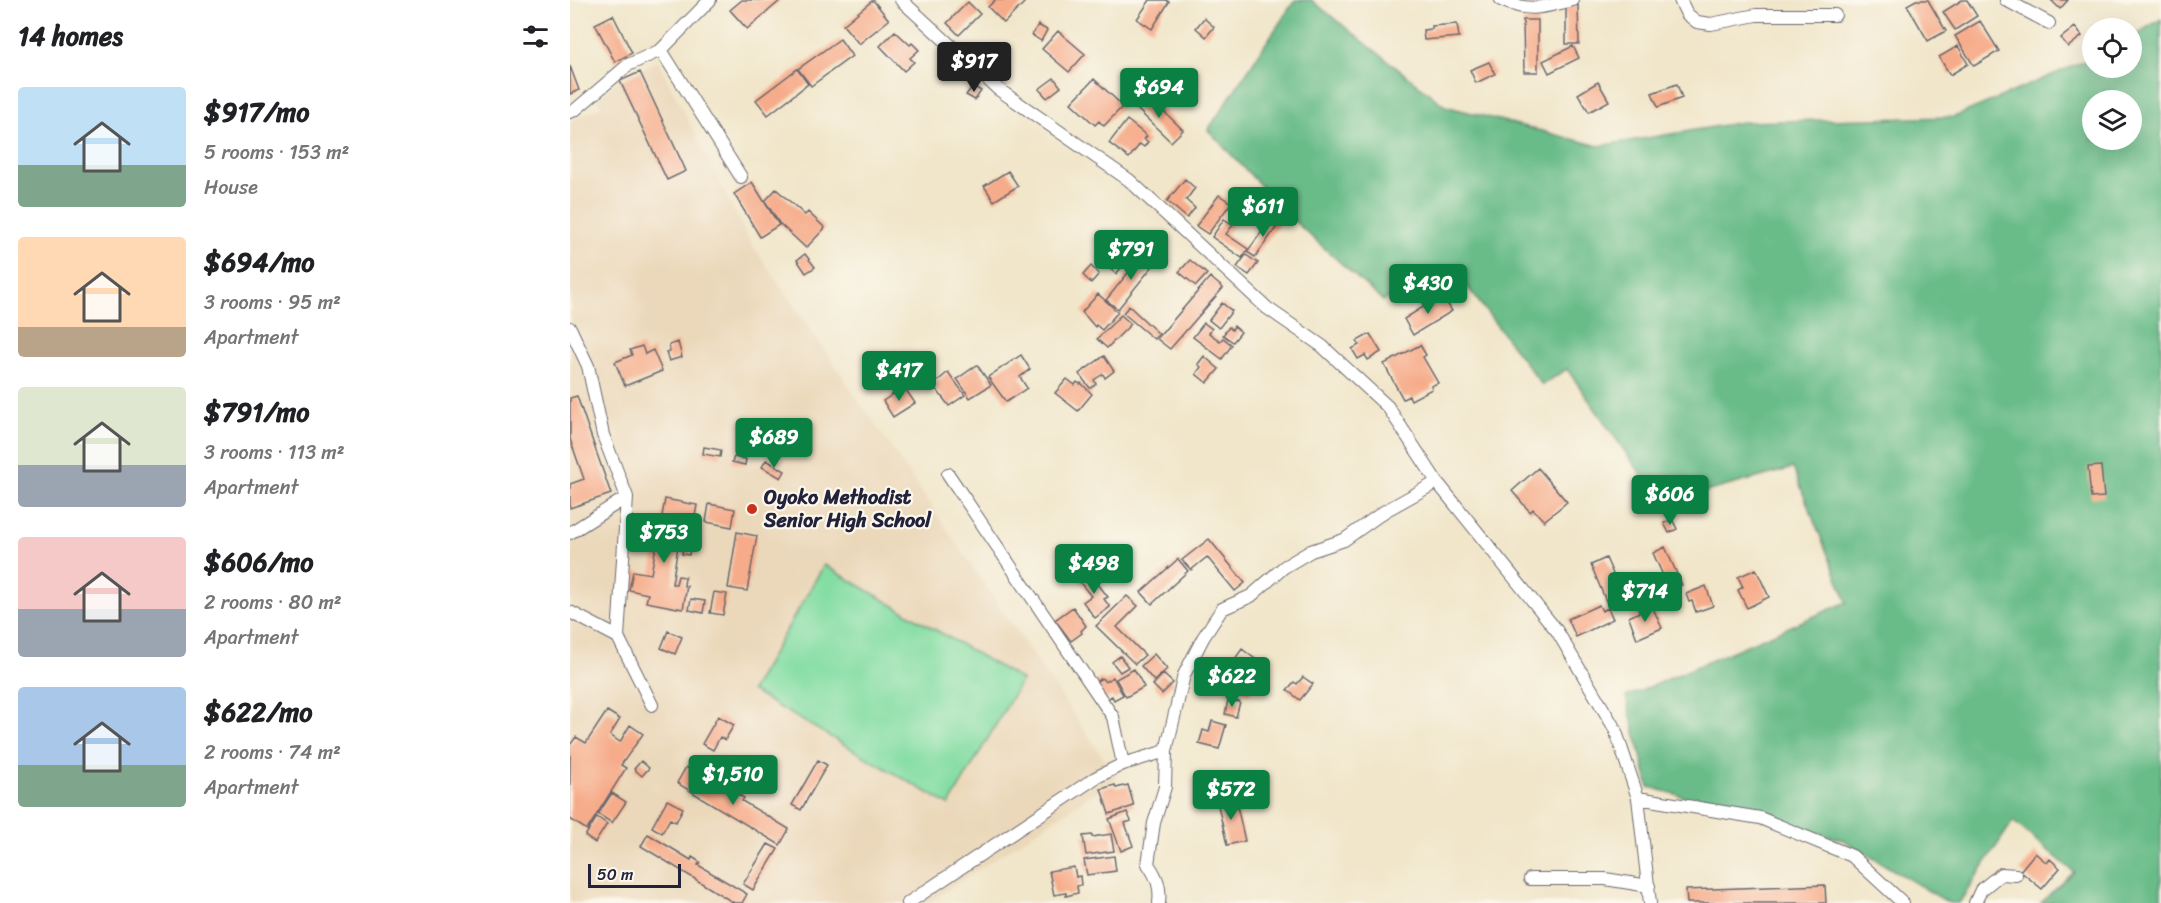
<!DOCTYPE html>
<meta charset="utf-8">
<style>
:root{--surface:#fff;--page:#f2f2f2;--text:#202124;--muted:#757577;--accent:#0b8043}
body{margin:0;font-family:Sriracha,sans-serif;background:var(--page);color:var(--text);height:100vh;display:flex;flex-direction:column;font-size:22px;white-space:nowrap}
*{box-sizing:border-box;margin:0}
p{font-size:20px;color:var(--muted)}
.icon{flex:none;width:33px;height:33px;fill:none;stroke:currentColor;stroke-width:2;stroke-linecap:round;stroke-linejoin:round}
.map{position:relative;flex:1;overflow:hidden}
.side{display:flex;flex-direction:column;background:var(--surface);width:570px}
.side>*{flex:none}
.buttons{position:absolute;left:1512px;top:18px;display:grid;gap:12px}
.buttons a{display:grid;place-items:center;width:60px;height:60px;border-radius:50%;background:var(--surface);box-shadow:0 6px 24px #0002;font-size:30px}
.scale{position:absolute;left:18px;bottom:15px;width:93px;box-sizing:border-box;padding-left:6px;border:3px solid #22223b;border-top:0;font-size:16px;line-height:21px;white-space:nowrap;color:#22223b;-webkit-text-stroke:4px #fbf7ec;paint-order:stroke}
.price{position:absolute;translate:-50% -51px;padding:0 14px;border-radius:6px;background:var(--accent);color:#fff;font-size:20px;line-height:39px;filter:drop-shadow(0 2px 3px #0008)}
.price::after{content:'';position:absolute;left:50%;top:36px;width:18px;height:14px;margin-left:-9px;background:inherit;clip-path:polygon(0 0,100% 0,50% 100%)}
.price.current{background:#222;color:#fff}
ul{padding:0;list-style:none}
li{display:flex;align-items:center;gap:18px;height:150px;padding:0 18px}
li span{display:grid;place-items:center;flex:none;width:168px;height:120px;border-radius:6px;color:#555}
li>.icon{margin-inline-start:auto}
span .icon{width:72px;height:72px;fill:#fffc;stroke-width:1}
li b{font-size:26px}
h2{display:flex;justify-content:space-between;align-items:center;height:72px;padding:0 18px;font-size:26px}
main{display:flex;flex:1;min-height:0}
.map>svg:first-child{display:block}
</style>
<main>
<section class="side">
<h2>14 homes<svg class="icon" aria-label="filters" viewBox="0 0 24 24"><path d="M4 7h16M4 17h16"/><circle cx="9" cy="7" r="2"/><circle cx="15" cy="17" r="2"/></svg></h2>
<ul>
<li><span style="background:linear-gradient(#bfe0f5 65%,#7fa58c 0)"><svg class="icon" aria-label="home" viewBox="0 0 24 24"><path d="M3 11l9-7 9 7M6 9v11h12V9"/></svg></span><div><b>$917/mo</b><p>5 rooms · 153 m²</p><p>House</p></div></li>
<li><span style="background:linear-gradient(#ffd9b3 75%,#b9a48a 0)"><svg class="icon" aria-label="home" viewBox="0 0 24 24"><path d="M3 11l9-7 9 7M6 9v11h12V9"/></svg></span><div><b>$694/mo</b><p>3 rooms · 95 m²</p><p>Apartment</p></div></li>
<li><span style="background:linear-gradient(#dfe7d0 65%,#9aa5b1 0)"><svg class="icon" aria-label="home" viewBox="0 0 24 24"><path d="M3 11l9-7 9 7M6 9v11h12V9"/></svg></span><div><b>$791/mo</b><p>3 rooms · 113 m²</p><p>Apartment</p></div></li>
<li><span style="background:linear-gradient(#f6c9c9 60%,#9aa5b1 0)"><svg class="icon" aria-label="home" viewBox="0 0 24 24"><path d="M3 11l9-7 9 7M6 9v11h12V9"/></svg></span><div><b>$606/mo</b><p>2 rooms · 80 m²</p><p>Apartment</p></div></li>
<li><span style="background:linear-gradient(#a9c7e8 65%,#7fa58c 0)"><svg class="icon" aria-label="home" viewBox="0 0 24 24"><path d="M3 11l9-7 9 7M6 9v11h12V9"/></svg></span><div><b>$622/mo</b><p>2 rooms · 74 m²</p><p>Apartment</p></div></li>
</ul>
</section>
<div class="map">
<svg width="1591" height="903" viewBox="0 0 1591 903">
<rect width="100%" height="100%" fill="#fbf7ec"/>
<filter id="ink" filterUnits="userSpaceOnUse"><feTurbulence type="fractalNoise" baseFrequency=".0167" numOctaves="2"/><feDisplacementMap in="SourceGraphic" scale="12" xChannelSelector="R" yChannelSelector="G"/><feConvolveMatrix kernelMatrix="1 2 1 2 8 2 1 2 1" color-interpolation-filters="sRGB"/></filter>
<filter id="wash" filterUnits="userSpaceOnUse"><feTurbulence type="fractalNoise" baseFrequency=".008" numOctaves="4" result="noise"/><feDisplacementMap in="SourceGraphic" scale="24" xChannelSelector="R" yChannelSelector="G"/><feGaussianBlur stdDeviation="1.35" result="paint"/><feColorMatrix in="noise" values="0 0 0 0 0 0 0 0 0 0 0 0 0 0 0 0 0 1.4 0 .05"/><feComposite in="paint" operator="in"/></filter>
<g filter="url(#wash)">
<rect width="100%" height="100%" fill="#f1e6ca"/>
<path fill="#ebd8ba" d="M88,61l91,179 368,538 -189,125h-358v-782l32,-15 -4,-7 22,-21z"/>
<path fill="#82dda2" stroke="#52806e" stroke-width="1.5" d="M254,565l198,115 -73,125 -198,-114z"/>
<path fill="#69bc88" stroke="#466f62" stroke-width="1.5" fill-rule="evenodd" d="M725,0h16l134,106 154,40 144,-24 211,-5 138,-59v10h40v-31l29,-18v884h-120l33,-31 -61,-51 -54,82h-10l-106,-63 -194,-53 -23,-90 221,-95 -54,-134 -131,36 -95,-135 -25,16 -91,-120 -68,36 -90,-81 -85,-90zM1522,100h40v40h-40z"/>
<g id="blocks">
<path fill="#f6ac8a" d="M172,0h39l-34,29 -17,-19z
M303,0l16,20 -30,24 -16,-19z
M425,0h26l3,3 -20,20 -16,-16z
M580,0h16l3,2 -17,27 -15,-10z
M1346,0h12l18,31 -18,10 -21,-36z
M1392,0h5l10,16 -22,14 -12,-18z
M1481,0h17l-8,9z
M398,2l12,12 -21,21 -12,-12z
M996,5h12l1,39h-13z
M43,15l19,38 -17,9 -20,-38z
M634,18l10,9 -8,10 -10,-9z
M953,20h15v52h-14z
M1410,21l19,30 -25,15 -19,-30z
M887,24l2,13 -35,3 -1,-10 9,-1v-3z
M468,25l9,5 -6,11 -9,-6z
M1505,27l7,9 -14,11 -7,-9z
M325,31l15,14 2,-2 7,7 -9,8 4,4 -10,9 -24,-25z
M488,31l27,23 -16,18 -27,-23z
M270,39l12,17 -41,30 -13,-17z
M1003,46l6,12 -30,15 -6,-12z
M1388,46l10,18 -18,11 -11,-18z
M919,62l6,12 -19,9 -6,-13z
M0,66l9,24 -9,4z
M227,69l11,15 -40,31 -12,-15z
M70,72l46,99 -19,9 -47,-99z
M484,78l7,9 -14,11 -8,-9z
M524,79l29,27 -19,20 -5,-5 -4,4 -24,-22z
M1028,82l11,19 -20,11 -11,-18z
M1107,84l5,14 -24,9 -6,-14z
M403,86l8,5 -6,9 -9,-5z
M578,96l35,34 -12,12 -35,-34z
M557,120l20,16 -3,3 4,3 -4,5 -4,-3 -11,14 -20,-15z
M438,171l10,15 -24,15 -10,-15z
M615,179l10,9 -9,12 9,8 -8,10 -20,-17z
M182,182l27,43 -19,12 -26,-43z
M206,189l29,26 3,-3 17,16 -19,20 -27,-25 -14,-22z
M649,195l12,8 -23,31 -12,-8z
M654,219l9,6 -7,9 22,15 -6,9 -30,-21z
M701,219l8,5 -24,33 -8,-5z
M546,251l11,10 -11,13 -12,-11z
M574,253l12,9 -38,47 -12,-9z
M235,254l10,13 -9,6 -9,-13z
M676,255l12,8 -9,12 -12,-8z
M620,260l17,14 -11,12 -17,-14z
M521,266l8,8 -8,9 -8,-8z
M640,277l13,11 -53,61 -13,-10z
M528,294l20,18 -16,18 -6,-5 -1,2 -13,-15z
M872,295l10,16 -39,24 -9,-16z
M652,303l10,8 -13,17 -10,-8z
M559,306l30,28 -5,5 -31,-26z
M551,315l10,9 -24,24 -10,-9z
M634,323l8,6 -3,4 11,8 3,-3 9,7 -10,14 -29,-22z
M664,326l7,6 -8,10 -10,-7 6,-8 3,3z
M800,334l11,18 -13,8 -3,-5 -7,4 -6,-10 7,-4 -2,-4z
M108,342l4,15 -13,4 -3,-9 4,-1 -1,-6z
M850,345l6,10 -3,2 15,26 -7,3 1,3 -21,11 -2,-4 -6,3 -19,-35z
M72,346l3,8 8,-4 9,21 -37,15 -10,-24 17,-7 -2,-5z
M451,355l9,14 -10,8 7,11 -21,14 -18,-25z
M534,356l10,15 -9,7 -2,-4 -9,6 2,4 -6,4 -11,-14z
M634,356l15,13 -12,14 -11,-9 5,-7 -3,-3z
M407,365l14,20 -21,13 -13,-19z
M378,372l17,23 -16,11 -16,-21z
M497,379l8,6 2,-3 3,2 1,-1 11,11 -14,17 -23,-18z
M334,387l11,16 -22,14 -10,-16z
M7,396l34,98 -41,14v-24l14,-5 -14,-40v-41z
M134,447l17,3 -1,7 -17,-3z
M164,457l12,2 -1,6 -13,-3z
M196,460l19,11 -4,7 -19,-11z
M1531,466l3,31 -13,1 -3,-31z
M968,468l29,34 -23,19 -11,-12 -3,3 -18,-21z
M95,499l32,6 -3,17 -32,-6z
M139,504l26,5 -3,18 -26,-5z
M1102,519l5,10 -8,4 -5,-10z
M89,520l37,7 -4,21h-2l-1,7 -7,-1 1,-7 -5,-1 -6,38h4l2,-8 7,1 -1,9h3l-4,23 -37,-7 2,-8 -19,-4 4,-19 18,3 5,-28 -19,-3 3,-16 18,3z
M167,532l20,4 -10,55 -19,-3z
M639,539l36,44 -10,8 -28,-34 -16,13 -9,-10z
M1095,547l17,38 -12,6 -17,-38z
M1036,558l18,41 -16,7 -17,-41z
M608,559l10,12 -36,33 -11,-12z
M1186,569l13,28 -22,11 -9,-18 5,-3 -5,-10z
M518,571l20,26 -4,2 6,8 -15,11 -12,-16 8,-6 -14,-17z
M1136,586l7,20 -17,6 -4,-11 -3,1 -3,-8z
M144,592l13,2 -4,21 -13,-2z
M557,596l11,10 -21,21 28,28 -10,9 -39,-38z
M121,599l14,2 -2,12 -14,-3z
M1029,605l3,6 6,-3 5,11 -37,18 -8,-18z
M1082,606l10,22 -25,11 -8,-22z
M503,607l13,19 -5,5 1,2 -11,8 -16,-21z
M98,631l14,6 -7,17 -14,-6z
M672,649l25,19 -19,26 -21,-15 1,-2 -4,-3z
M584,654l13,15 -13,12 -13,-15z
M550,656l8,11 -8,5 -8,-10z
M564,669l10,18 -18,10 -10,-18z
M593,674l10,9 -11,11 -9,-9z
M543,677l10,18 -9,5 -2,-4 -7,4 -10,-18 7,-4 3,4z
M733,677l10,7 -13,16 -13,-10 7,-8 3,2z
M658,700l12,2 -4,15 -11,-3z
M37,711l13,8 -10,16 10,7 10,-17 13,9 -22,31 5,3 -39,62 -17,-11v-74l6,-8 10,6z
M148,716l16,9 -9,15 -5,-3 -7,13 -11,-6z
M642,721l14,4 -7,24 -20,-5 4,-14 6,2z
M248,760l9,5 -26,45 -9,-5z
M71,761l8,7 -7,8 -8,-7z
M116,767l45,27 2,-3 11,7 -2,3 47,28 -9,16 -103,-62z
M545,785l1,3 12,-3 6,21 -25,8 -8,-25z
M42,793l14,9 -14,21 -14,-9z
M665,797l10,44 -18,4 -10,-44z
M97,800l16,8 -7,14 -6,-3 -8,14 -10,-6z
M557,812l4,9 -6,2 8,23 -12,5 -12,-32z
M27,817l10,7 -12,19 -10,-7z
M78,834l43,26 1,-3 8,5 -2,3 49,29 -5,9h-8l-93,-57z
M541,834l3,17 -28,4 -3,-19 9,-1v2z
M198,844l10,5 -25,41 -10,-6z
M1465,853l12,10 3,-4 10,9 -18,21 -22,-18z
M544,856l2,15 -29,4 -3,-15z
M504,867l2,10 4,-1 1,9 -4,1 1,7 -12,3v-3l-12,2 -5,-24z
M1255,885l1,18h-139l-1,-13z"/>
</g>
</g>
<g filter="url(#ink)">
<use href="#blocks" fill-opacity="0" stroke="#6a676d" stroke-width="1.5"/>
<g fill="none" stroke-linecap="round" stroke-linejoin="round">
<g stroke="#6a676d" stroke-width="14">
<path id="minor" d="M331,0l97,89 131,91 138,128 55,38 66,61 49,75 120,149 58,98 23,69 12,105
M931,0c29,13 43,7 72,0
M1110,0l7,14 10,8 14,2 45,-9h79
M1436,0l43,23
M91,50l80,127
M0,112l5,-2 53,-45 33,-15 49,-50
M0,328l18,38 15,69 24,62 -9,140
M378,474l165,243 10,47
M0,533l57,-36
M0,612l48,25 34,68
M1068,798l122,20 92,38 51,47
M960,879h75l44,7
M338,903l187,-125 28,-14 43,-13
M589,903c2,-16 -2,-26 -11,-39l6,-41 11,-36 1,-36 18,-76 19,-37 19,-29 29,-13 33,-29 27,-16 33,-11 41,-29 52,-29
M1405,903l6,-13 20,-16 15,1"/>
</g>
<use href="#minor" stroke="#fff" stroke-width="12"/>
</g>
</g>
<circle fill="#c8321e" stroke="#fbf7ec" stroke-width="2" cx="182" cy="509" r="6"/>
<g text-anchor="middle" stroke-width="4.5" stroke-linejoin="round" paint-order="stroke">
<g font-size="20" font-weight="bold" fill="#22223b" stroke="#fbf7ec" text-anchor="start">
<text x="194" y="504">Oyoko Methodist<tspan x="194" dy="23">Senior High School</tspan></text>
</g>
</g>
</svg>
<div class="buttons">
<a><svg class="icon" aria-label="locate" viewBox="0 0 24 24"><circle cx="12" cy="12" r="6"/><path d="M12 2v4M12 18v4M2 12h4M18 12h4"/></svg></a>
<a><svg class="icon" aria-label="layers" viewBox="0 0 24 24"><path d="M12 4l9 5-9 5-9-5zM3 14l9 5 9-5"/></svg></a>
</div>
<div class="scale">50 m</div>
<b class="price current" style="left:404px;top:93px">$917</b>
<b class="price" style="left:589px;top:119px">$694</b>
<b class="price" style="left:693px;top:238px">$611</b>
<b class="price" style="left:561px;top:281px">$791</b>
<b class="price" style="left:858px;top:315px">$430</b>
<b class="price" style="left:329px;top:402px">$417</b>
<b class="price" style="left:204px;top:469px">$689</b>
<b class="price" style="left:1100px;top:526px">$606</b>
<b class="price" style="left:94px;top:564px">$753</b>
<b class="price" style="left:524px;top:595px">$498</b>
<b class="price" style="left:1075px;top:623px">$714</b>
<b class="price" style="left:662px;top:708px">$622</b>
<b class="price" style="left:163px;top:806px">$1,510</b>
<b class="price" style="left:661px;top:821px">$572</b>
</div>
</main>
